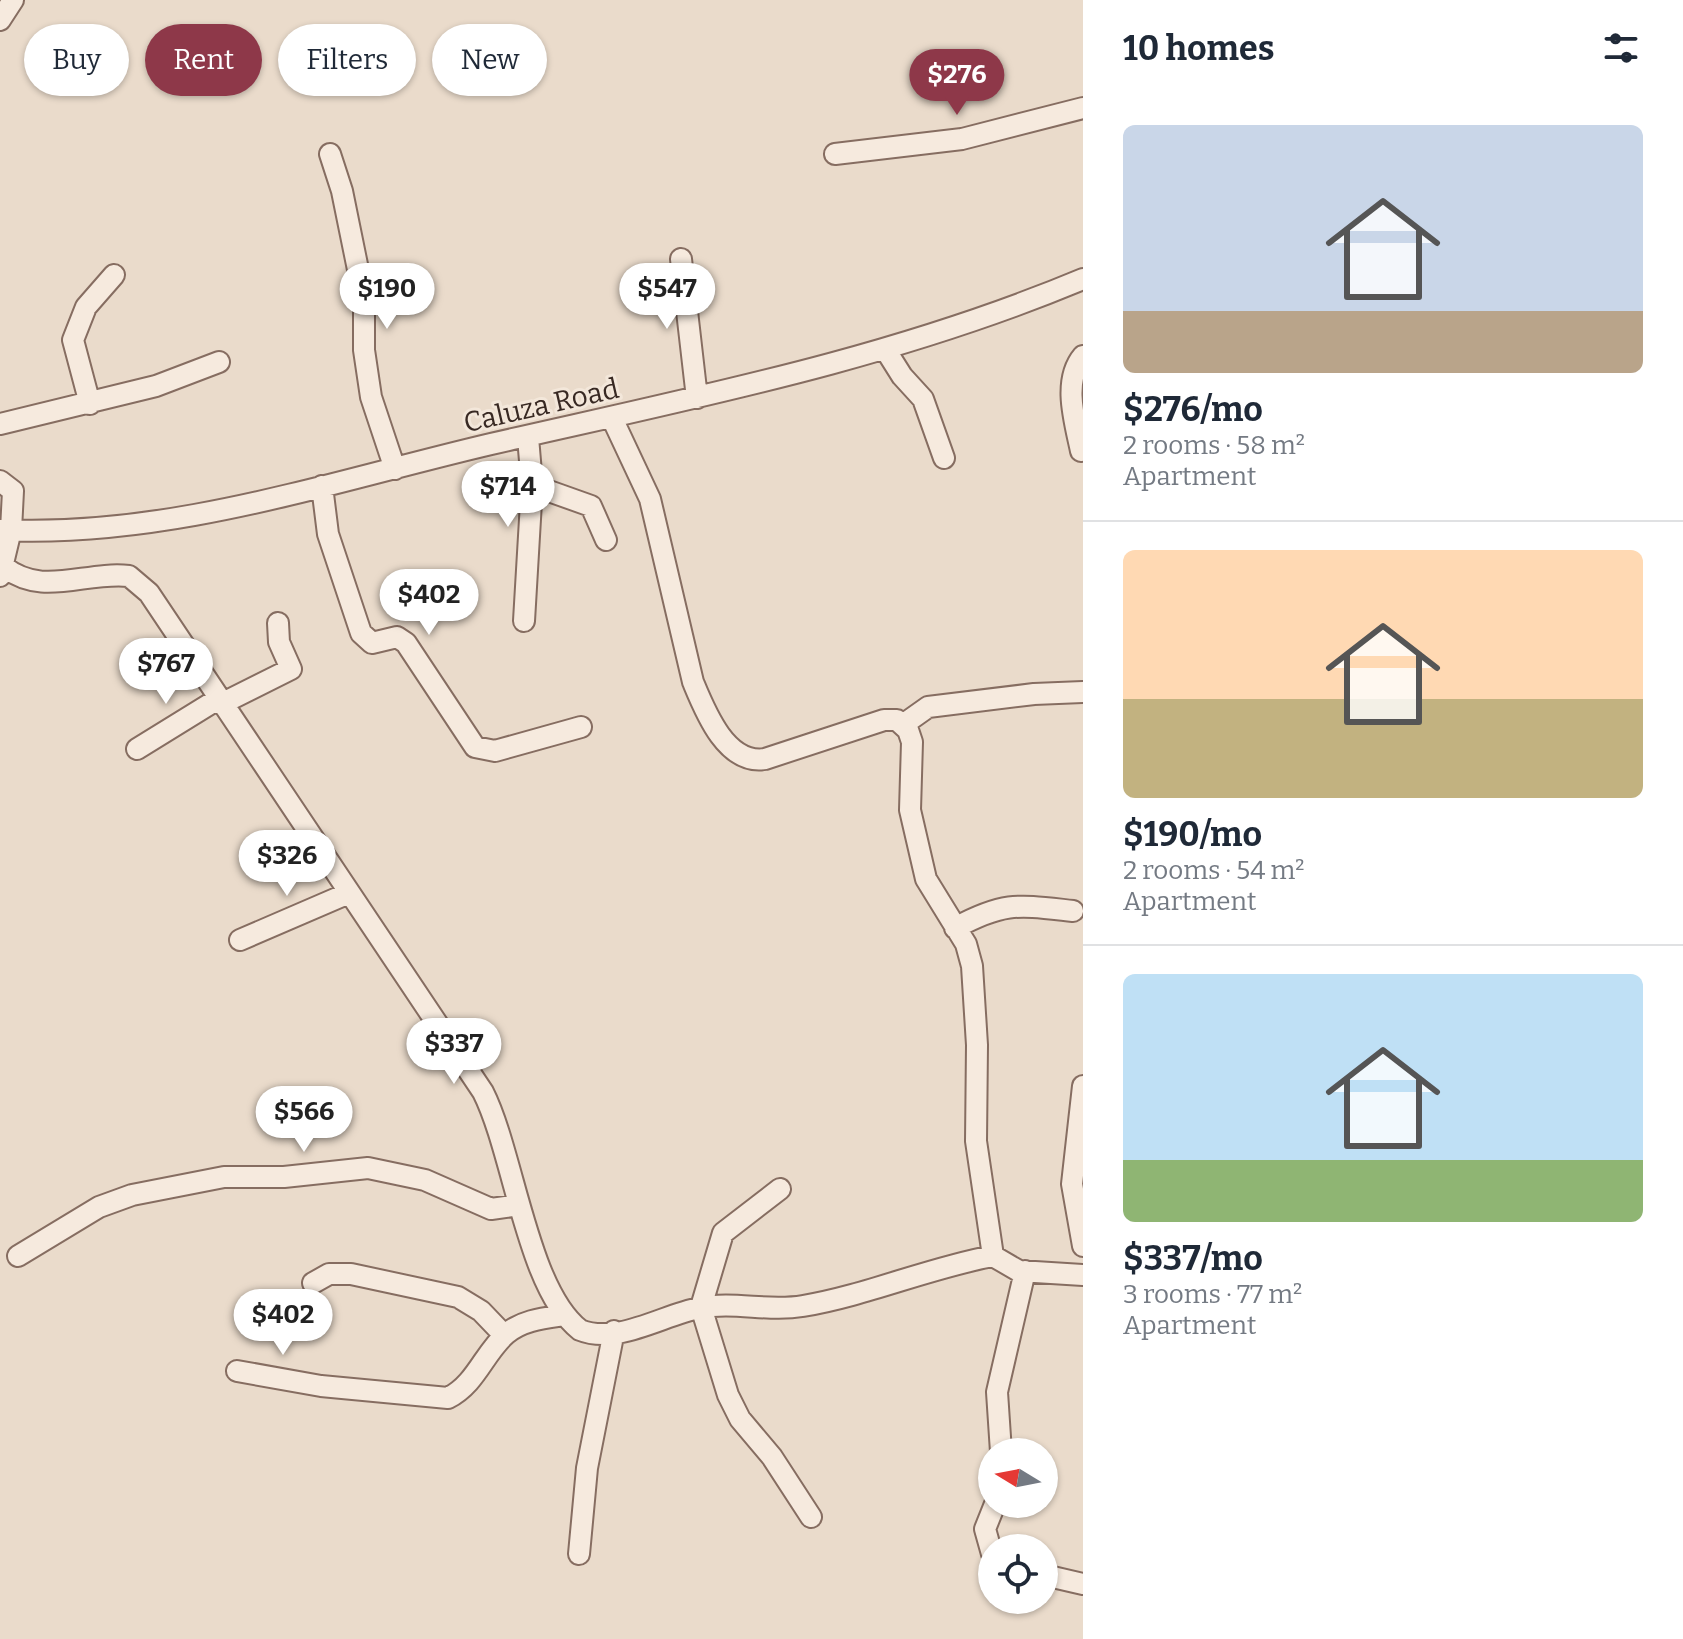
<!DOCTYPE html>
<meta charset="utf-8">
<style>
:root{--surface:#fff;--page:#f2f2f3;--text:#1f2937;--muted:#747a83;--line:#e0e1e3;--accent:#8e3849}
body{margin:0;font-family:Bitter,serif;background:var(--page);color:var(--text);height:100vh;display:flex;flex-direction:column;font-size:30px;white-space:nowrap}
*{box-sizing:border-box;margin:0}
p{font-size:26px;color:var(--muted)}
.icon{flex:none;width:44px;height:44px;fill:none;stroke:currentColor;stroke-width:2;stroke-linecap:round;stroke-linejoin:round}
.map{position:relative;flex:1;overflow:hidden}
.sheet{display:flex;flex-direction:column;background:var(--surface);width:600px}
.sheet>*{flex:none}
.banner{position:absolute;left:24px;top:24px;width:760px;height:72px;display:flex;gap:16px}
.needle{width:52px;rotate:280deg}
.buttons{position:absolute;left:978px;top:1438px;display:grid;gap:16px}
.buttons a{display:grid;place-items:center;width:80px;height:80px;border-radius:50%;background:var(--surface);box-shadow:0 2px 6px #0004;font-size:40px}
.price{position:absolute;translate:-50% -68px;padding:0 18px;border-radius:28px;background:#fff;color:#222;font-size:26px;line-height:52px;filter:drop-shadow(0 2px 4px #0008)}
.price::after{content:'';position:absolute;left:50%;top:48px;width:24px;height:18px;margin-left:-12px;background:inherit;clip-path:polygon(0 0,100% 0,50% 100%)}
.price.on{background:var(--accent);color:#fff}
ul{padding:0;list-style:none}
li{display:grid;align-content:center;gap:16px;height:424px;padding:0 40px}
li+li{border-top:2px solid var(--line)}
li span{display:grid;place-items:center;height:248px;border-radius:12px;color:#555}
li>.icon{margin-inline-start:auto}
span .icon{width:144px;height:144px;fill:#fffc;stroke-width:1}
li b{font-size:34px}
h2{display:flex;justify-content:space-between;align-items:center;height:96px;padding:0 40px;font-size:34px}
.tag{padding:0 28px;border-radius:36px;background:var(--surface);box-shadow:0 2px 6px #0004;font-size:28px;line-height:72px}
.tag.on{background:var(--accent);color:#fff}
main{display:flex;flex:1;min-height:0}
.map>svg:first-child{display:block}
</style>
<main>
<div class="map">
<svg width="1083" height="1639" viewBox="0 0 1083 1639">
<rect width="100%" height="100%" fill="#eadbcb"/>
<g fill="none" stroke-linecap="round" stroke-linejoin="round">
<g stroke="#866d61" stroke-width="24">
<path id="minor" d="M0,20l13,-20
M330,154l12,37 22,108v51l7,47 24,72
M835,154l127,-15 121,-31
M681,259l16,139
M885,349l17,27 21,23 21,59
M90,404l-17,-64 13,-33 28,-32
M612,418l38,81 43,183c12,29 33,83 72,77l119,-39h13l11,10 4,12 -2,68 16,69 40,65 6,22 5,79 -1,96 17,115 26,15 64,4
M0,424l156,-38 63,-24
M1081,451c-6,-29 -19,-70 2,-95
M0,481l13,10 -2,39 -11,46
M532,485l59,21 15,34
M322,486l6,48 33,99 11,10 25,-6 9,6 69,104 20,4 86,-24
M0,530c169,8 329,-48 491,-86 201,-46 401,-85 592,-165
M3,566c39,32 81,5 126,10l20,17 334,499c31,61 44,197 97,238 37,15 83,-15 119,-22 35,-7 69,4 104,-2 65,-11 125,-38 190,-50
M524,621l8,-136 -4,-48
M221,704l70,-35 -12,-27 -1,-19
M904,724l24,-17 106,-13 49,-2
M137,749l81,-50
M955,928c50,-27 64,-23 118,-17
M240,940l109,-47
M1083,1086l-11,98 11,62
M780,1189l-57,44 -22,74 27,88 12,24 32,38 39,60
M18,1256l81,-49 33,-12 92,-18h60l84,-9 57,12 66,29 28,-4
M313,1283l16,-9h22l107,23 23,14 23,24
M237,1371l84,15 127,12c28,-14 36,-45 58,-64 16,-14 39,-16 59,-19
M1001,1452l-4,-60 28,-121
M579,1554l8,-86 27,-137
M992,1554l-7,-25 10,-25
M1044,1575l39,9"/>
</g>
<use href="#minor" stroke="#f6eade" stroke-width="20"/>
</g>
<g text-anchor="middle" stroke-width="6" stroke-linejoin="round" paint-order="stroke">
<g font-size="28" fill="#382923" stroke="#f3e7da">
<text transform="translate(541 405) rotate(-13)" y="10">Caluza Road</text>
</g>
</g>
</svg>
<div class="buttons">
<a><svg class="needle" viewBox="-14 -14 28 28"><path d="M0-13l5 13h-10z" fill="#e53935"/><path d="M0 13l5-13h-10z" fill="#747a83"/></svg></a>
<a><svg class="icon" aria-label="locate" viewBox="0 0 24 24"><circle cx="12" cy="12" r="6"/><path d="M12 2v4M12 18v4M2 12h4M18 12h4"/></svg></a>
</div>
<b class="price on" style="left:957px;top:117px">$276</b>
<b class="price" style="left:387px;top:331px">$190</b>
<b class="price" style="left:667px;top:331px">$547</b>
<b class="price" style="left:508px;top:529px">$714</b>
<b class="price" style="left:429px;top:637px">$402</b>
<b class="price" style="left:166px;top:706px">$767</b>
<b class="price" style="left:287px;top:898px">$326</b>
<b class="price" style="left:454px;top:1086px">$337</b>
<b class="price" style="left:304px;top:1154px">$566</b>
<b class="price" style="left:283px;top:1357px">$402</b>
<div class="banner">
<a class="tag">Buy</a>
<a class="tag on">Rent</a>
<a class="tag">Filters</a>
<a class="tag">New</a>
</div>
</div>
<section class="sheet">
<h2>10 homes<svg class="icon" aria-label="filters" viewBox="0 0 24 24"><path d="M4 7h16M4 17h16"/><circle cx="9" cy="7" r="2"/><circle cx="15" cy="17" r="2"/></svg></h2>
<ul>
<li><span style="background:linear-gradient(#c9d6e8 75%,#b9a48a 0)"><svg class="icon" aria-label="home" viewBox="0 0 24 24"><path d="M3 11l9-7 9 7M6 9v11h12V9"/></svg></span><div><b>$276/mo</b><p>2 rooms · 58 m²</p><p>Apartment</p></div></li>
<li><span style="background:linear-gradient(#ffd9b3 60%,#c2b280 0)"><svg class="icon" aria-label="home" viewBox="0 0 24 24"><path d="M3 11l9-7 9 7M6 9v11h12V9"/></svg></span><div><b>$190/mo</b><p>2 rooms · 54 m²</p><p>Apartment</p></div></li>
<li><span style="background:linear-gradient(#bfe0f5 75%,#8fb573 0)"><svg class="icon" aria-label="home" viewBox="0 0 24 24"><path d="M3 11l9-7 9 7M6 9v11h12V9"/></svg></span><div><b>$337/mo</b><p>3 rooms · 77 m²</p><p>Apartment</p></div></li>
</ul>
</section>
</main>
